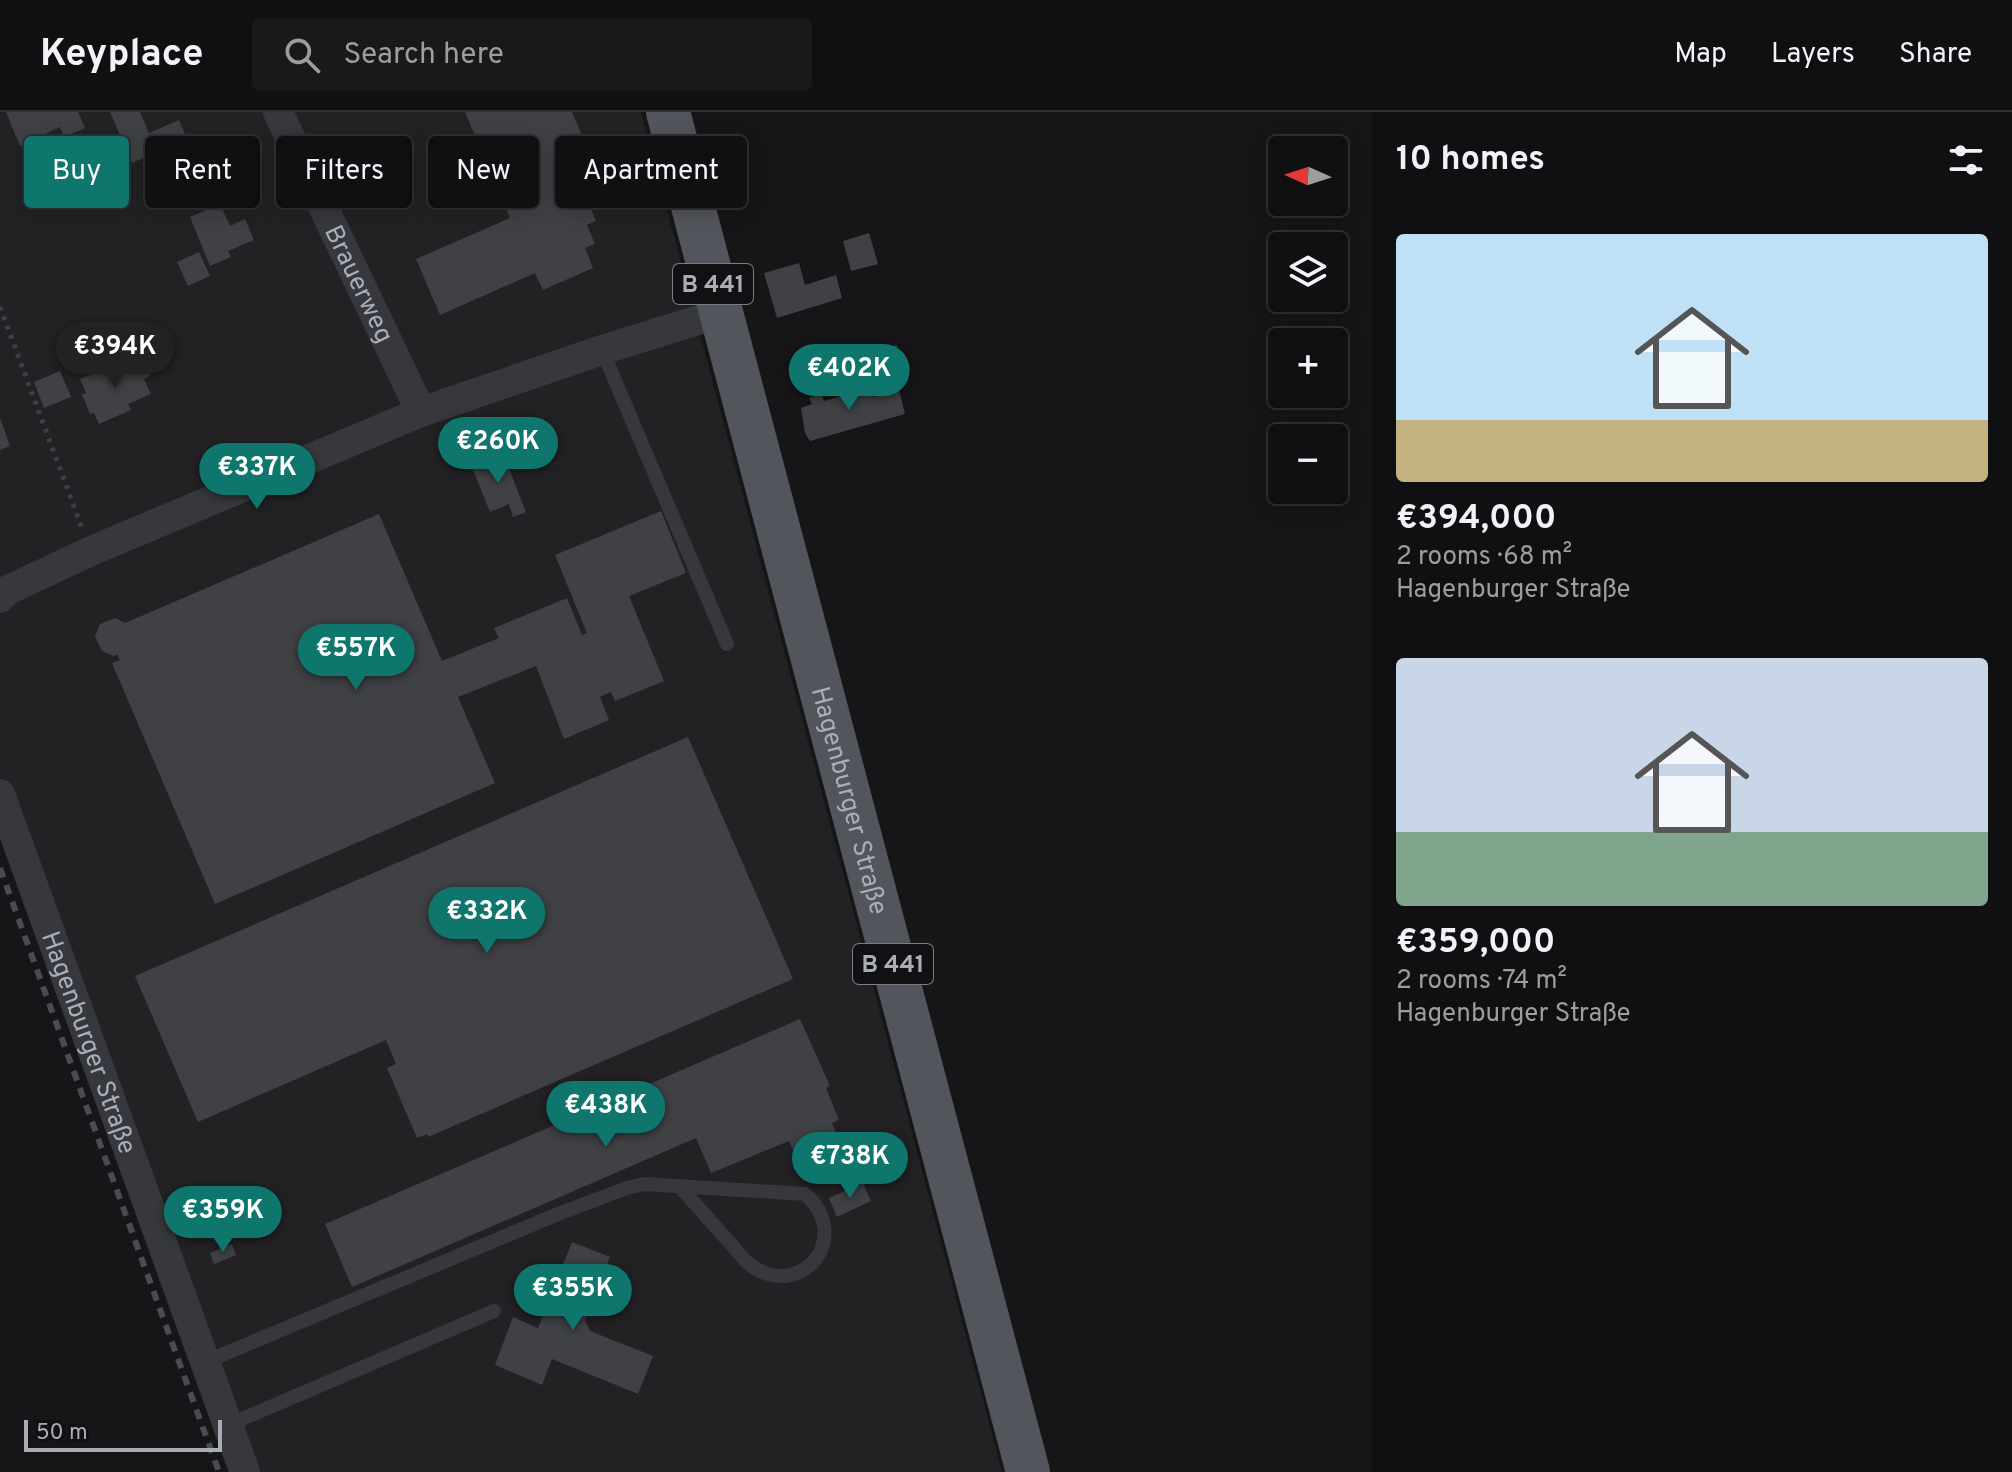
<!DOCTYPE html>
<meta charset="utf-8">
<style>
:root{--surface:#101012;--page:#19191b;--text:#f1f3f6;--muted:#9c9d9f;--line:#303032;--accent:#0f766e}
body{margin:0;font-family:Overpass,sans-serif;background:var(--page);color:var(--text);height:100vh;display:flex;flex-direction:column;font-size:30px;white-space:nowrap}
*{box-sizing:border-box;margin:0}
p{font-size:26px;color:var(--muted)}
.icon{flex:none;width:44px;height:44px;fill:none;stroke:currentColor;stroke-width:2;stroke-linecap:round;stroke-linejoin:round}
.map{position:relative;flex:1;overflow:hidden}
.drawer{display:flex;flex-direction:column;background:var(--surface);width:640px}
.drawer>*{flex:none}
.top-card{position:absolute;left:24px;top:24px;width:760px;height:72px;display:flex;gap:16px}
.needle{width:52px;rotate:273deg}
.tools{position:absolute;left:1268px;top:24px;display:grid;gap:16px}
.tools a{display:grid;place-items:center;width:80px;height:80px;border-radius:8px;background:var(--surface);box-shadow:0 4px 20px #0003,0 0 0 2px var(--line);font-size:40px}
.scale{position:absolute;left:24px;bottom:20px;width:198px;box-sizing:border-box;padding-left:8px;border:4px solid #a8adb8;border-top:0;font-size:22px;line-height:28px;white-space:nowrap;color:#a8adb8;-webkit-text-stroke:6px #111113;paint-order:stroke}
.price{position:absolute;translate:-50% -68px;padding:0 18px;border-radius:28px;background:var(--accent);color:#fff;font-size:26px;line-height:52px;filter:drop-shadow(0 2px 4px #0008)}
.price::after{content:'';position:absolute;left:50%;top:48px;width:24px;height:18px;margin-left:-12px;background:inherit;clip-path:polygon(0 0,100% 0,50% 100%)}
.price.selected{background:#222;color:#fff}
ul{padding:0;list-style:none}
li{display:grid;align-content:center;gap:16px;height:424px;padding:0 24px}
li span{display:grid;place-items:center;height:248px;border-radius:8px;color:#555}
li>.icon{margin-inline-start:auto}
span .icon{width:144px;height:144px;fill:#fffc;stroke-width:1}
li b{font-size:34px}
h2{display:flex;justify-content:space-between;align-items:center;height:96px;padding:0 24px;font-size:34px}
.pill{padding:0 28px;border-radius:8px;background:var(--surface);box-shadow:0 4px 20px #0003,0 0 0 2px var(--line);font-size:28px;line-height:72px}
.pill.selected{background:var(--accent);color:#fff}
header{display:flex;align-items:center;gap:48px;box-sizing:border-box;height:112px;padding:0 40px;background:var(--surface);border-bottom:2px solid var(--line)}
header strong{font-size:38px}
nav{display:flex;gap:44px;margin-inline-start:auto;font-size:28px}
.search{width:560px;height:72px;background:var(--page);display:flex;align-items:center;gap:20px;box-sizing:border-box;padding:0 28px;border-radius:8px;color:var(--muted);font-size:30px}
main{display:flex;flex:1;min-height:0}
.map>svg:first-child{display:block}
</style>
<header>
<strong>Keyplace</strong>
<div class="search"><svg class="icon" aria-label="search" viewBox="0 0 24 24"><circle cx="10" cy="10" r="6"/><path d="M15 15l6 6"/></svg>Search here</div>
<nav><a>Map</a><a>Layers</a><a>Share</a></nav>
</header>
<main>
<div class="map">
<svg width="1372" height="1360" viewBox="0 0 1372 1360">
<rect width="100%" height="100%" fill="#161618"/>
<path fill="#222225" d="M0,0h641l361,1360h-774l-228,-633z"/>
<path fill="#404145" d="M6,0h72l7,16 -21,9 -4,-10 -40,19z
M110,0h30l9,21 30,-13 8,19 -55,24z
M465,0h107l34,80 -19,8 9,21 -9,4 8,19 -10,4 8,20 -50,22 -8,-17 -95,42 -24,-56 94,-41z
M220,92l10,22 15,-7 9,21 -26,11 3,6 -21,9 -20,-49z
M869,121l9,31 -27,7 -8,-30z
M199,140l11,24 -22,10 -11,-24z
M799,151l6,22 31,-10 6,23 -65,20 -13,-45z
M897,233l3,14 -27,8 -4,-15z
M142,246l8,18 -6,3 7,15 -23,10 3,6 -32,14 -5,-11 -4,1 -8,-19 4,-2 -6,-14 31,-13 3,6z
M60,259l11,26 -27,11 -10,-26z
M871,276l2,9 26,-7 6,24 -95,27 -5,-8 -4,-25 11,-4 -3,-6 13,-4 2,7z
M0,306l10,28 -10,4z
M503,341l23,59 -13,5 -4,-13 -19,8 -19,-47z
M661,399l25,62 -57,23 35,85 -49,20 -4,-9 -11,5 9,23 -45,19 -28,-73 -78,31 37,86 -280,121 -103,-241 8,-3 -3,-6 -3,2 -12,-5 -7,-15 5,-12 15,-6 10,5 254,-109 63,147 57,-23 -5,-10 73,-30 15,37 5,-2 -32,-78z
M688,625l105,242 -365,158 -1,-3 -10,4 -30,-70 9,-4 -10,-24 -188,82 -63,-146z
M800,907l30,67 -4,2 13,32 -7,3 8,19 -43,17 -8,-18 -78,32 -15,-35 -344,149 -27,-63z
M863,1071l8,18 -34,16 -8,-19z
M572,1130l38,15 -25,63 5,11 63,25 -15,38 -86,-35 -10,26 -47,-20 18,-48 25,11z
M232,1132l4,11 -22,9 -4,-11z"/>
<g fill="none" stroke-linecap="round" stroke-linejoin="round">
<path stroke="#3d3f44" stroke-width="5" stroke-dasharray="4 6" stroke-linecap="butt" d="M0,195l82,221"/>
<path stroke="#37383d" stroke-width="14" d="M602,238l125,294
M205,1250l353,-148 69,-26 17,-4 161,10c48,41 -1,106 -52,73 -8,-5 -15,-15 -22,-23 -16,-18 -33,-37 -50,-56
M228,1313l266,-114"/>
<g stroke="#37383d" stroke-width="30">
<path id="s1" d="M278,0l143,300"/>
<path d="M0,486l8,-8 83,-39 330,-139 181,-62 119,-37"/>
<path id="s2" d="M0,682l245,678"/>
</g>
<path stroke="#53555c" stroke-width="44" id="s3" d="M668,0l360,1360"/>
<path stroke="#4a4c52" stroke-width="6" stroke-dasharray="10 8" stroke-linecap="butt" d="M0,756l219,604"/>
</g>
<g text-anchor="middle" stroke-width="6" stroke-linejoin="round" paint-order="stroke">
<g fill="#111113" stroke="#7b7e86" stroke-width="2">
<rect x="673" y="152" width="80" height="40" rx="6"/>
<rect x="853" y="832" width="80" height="40" rx="6"/>
</g>
<g font-size="24" font-weight="bold" fill="#a8adb8">
<text x="713" y="180">B 441</text>
<text x="893" y="860">B 441</text>
</g>
<g font-size="26" fill="#a8adb8" stroke="#111113">
<text dy="9" stroke="none"><textPath href="#s1" startOffset="190">Brauerweg</textPath></text>
<text dy="9" stroke="none"><textPath href="#s3" startOffset="712">Hagenburger Straße</textPath></text>
<text dy="9" stroke="none"><textPath href="#s2" startOffset="264">Hagenburger Straße</textPath></text>
</g>
</g>
</svg>
<div class="tools">
<a><svg class="needle" viewBox="-14 -14 28 28"><path d="M0-13l5 13h-10z" fill="#e53935"/><path d="M0 13l5-13h-10z" fill="#9c9d9f"/></svg></a>
<a><svg class="icon" aria-label="layers" viewBox="0 0 24 24"><path d="M12 4l9 5-9 5-9-5zM3 14l9 5 9-5"/></svg></a>
<a>+</a>
<a>−</a>
</div>
<div class="scale">50 m</div>
<b class="price selected" style="left:115px;top:278px">€394K</b>
<b class="price" style="left:849px;top:300px">€402K</b>
<b class="price" style="left:498px;top:373px">€260K</b>
<b class="price" style="left:257px;top:399px">€337K</b>
<b class="price" style="left:356px;top:580px">€557K</b>
<b class="price" style="left:487px;top:843px">€332K</b>
<b class="price" style="left:606px;top:1037px">€438K</b>
<b class="price" style="left:850px;top:1088px">€738K</b>
<b class="price" style="left:223px;top:1142px">€359K</b>
<b class="price" style="left:573px;top:1220px">€355K</b>
<div class="top-card">
<a class="pill selected">Buy</a>
<a class="pill">Rent</a>
<a class="pill">Filters</a>
<a class="pill">New</a>
<a class="pill">Apartment</a>
</div>
</div>
<section class="drawer">
<h2>10 homes<svg class="icon" aria-label="filters" viewBox="0 0 24 24"><path d="M4 7h16M4 17h16"/><circle cx="9" cy="7" r="2"/><circle cx="15" cy="17" r="2"/></svg></h2>
<ul>
<li><span style="background:linear-gradient(#bfe0f5 75%,#c2b280 0)"><svg class="icon" aria-label="home" viewBox="0 0 24 24"><path d="M3 11l9-7 9 7M6 9v11h12V9"/></svg></span><div><b>€394,000</b><p>2 rooms · 68 m²</p><p>Hagenburger Straße</p></div></li>
<li><span style="background:linear-gradient(#c9d6e8 70%,#7fa58c 0)"><svg class="icon" aria-label="home" viewBox="0 0 24 24"><path d="M3 11l9-7 9 7M6 9v11h12V9"/></svg></span><div><b>€359,000</b><p>2 rooms · 74 m²</p><p>Hagenburger Straße</p></div></li>
</ul>
</section>
</main>
